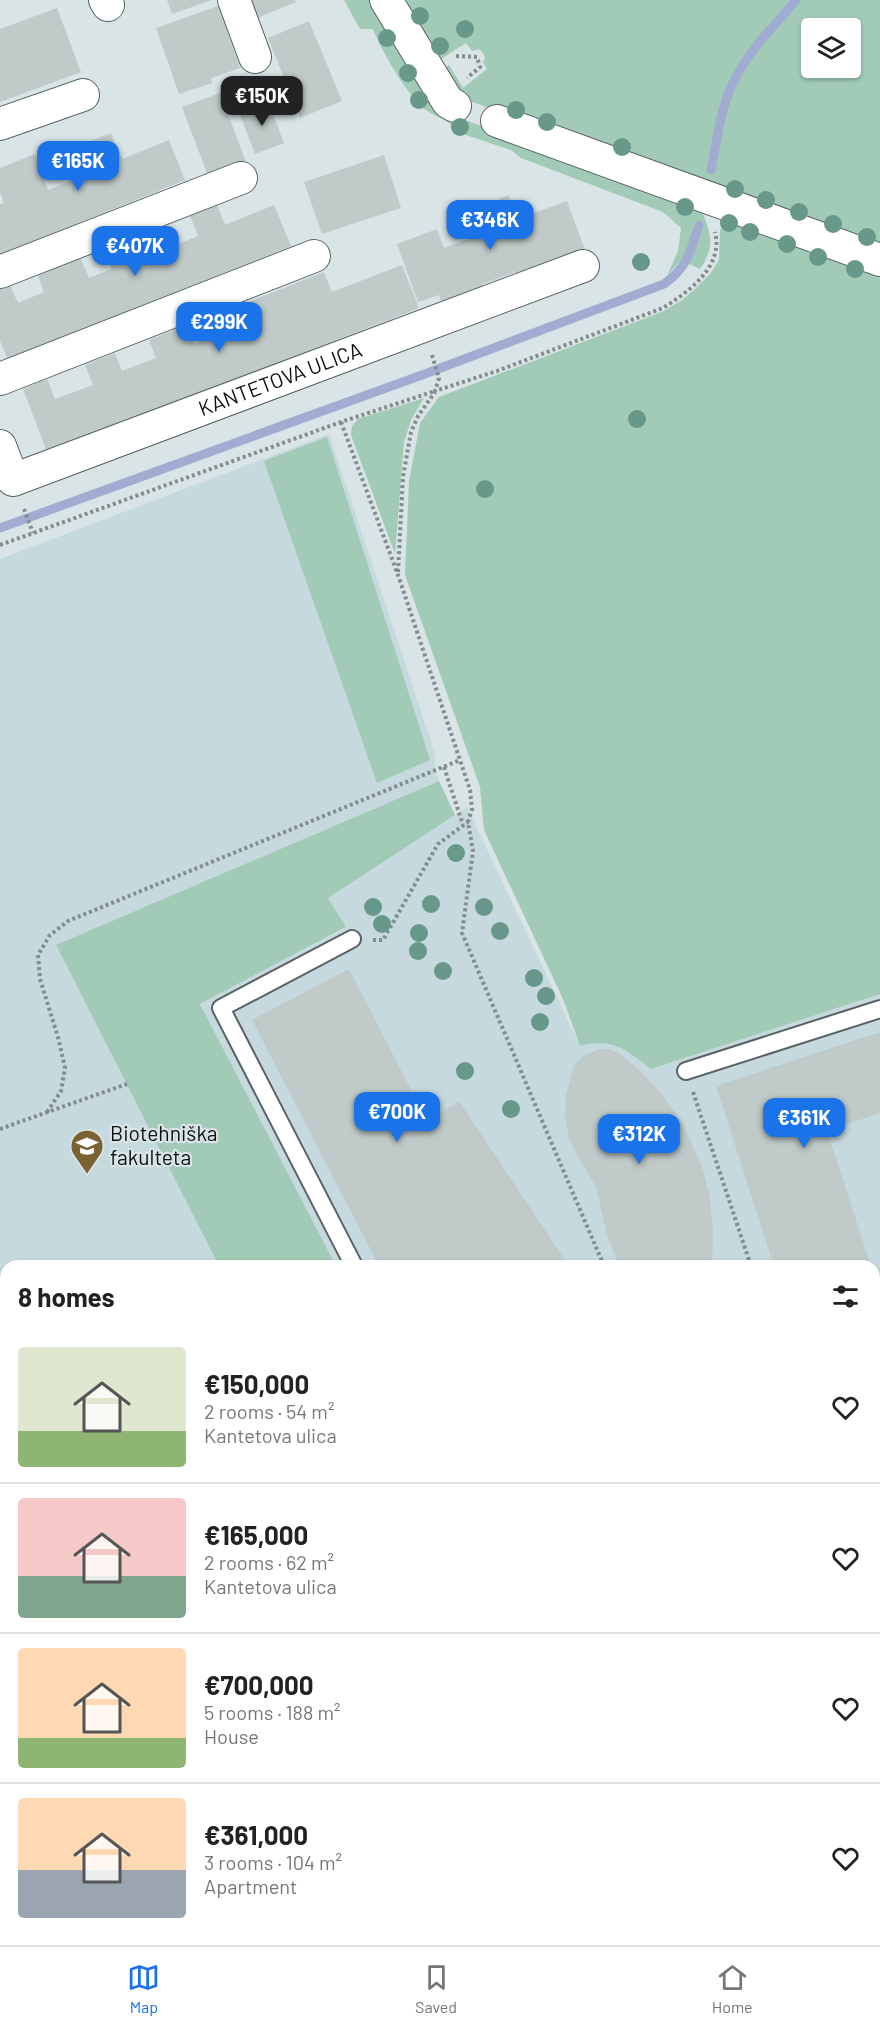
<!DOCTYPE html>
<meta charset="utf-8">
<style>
:root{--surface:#fff;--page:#f6f6f6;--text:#222;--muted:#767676;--line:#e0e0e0;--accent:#1a73e8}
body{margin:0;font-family:Barlow,sans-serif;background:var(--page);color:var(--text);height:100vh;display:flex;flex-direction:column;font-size:22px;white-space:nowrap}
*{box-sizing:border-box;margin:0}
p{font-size:20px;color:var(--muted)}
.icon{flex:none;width:33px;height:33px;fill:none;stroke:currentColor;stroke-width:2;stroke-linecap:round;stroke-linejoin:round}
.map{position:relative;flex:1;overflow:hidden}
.drawer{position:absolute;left:0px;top:1260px;width:880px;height:686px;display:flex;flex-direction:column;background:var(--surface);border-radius:18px 18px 0 0;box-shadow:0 2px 4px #0004}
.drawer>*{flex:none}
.tools{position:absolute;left:801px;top:18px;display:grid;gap:12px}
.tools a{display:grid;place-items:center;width:60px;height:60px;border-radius:6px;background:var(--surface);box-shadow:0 2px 4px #0004;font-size:30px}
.price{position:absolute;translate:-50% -51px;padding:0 14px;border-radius:12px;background:var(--accent);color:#fff;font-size:20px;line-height:39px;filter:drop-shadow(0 2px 3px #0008)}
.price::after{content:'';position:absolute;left:50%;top:36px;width:18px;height:14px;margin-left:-9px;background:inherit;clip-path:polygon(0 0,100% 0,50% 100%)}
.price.on{background:#222;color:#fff}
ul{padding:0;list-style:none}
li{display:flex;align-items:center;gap:18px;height:150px;padding:0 18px}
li+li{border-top:2px solid var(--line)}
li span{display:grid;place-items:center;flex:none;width:168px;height:120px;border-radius:6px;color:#555}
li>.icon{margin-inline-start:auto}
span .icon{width:72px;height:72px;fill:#fffc;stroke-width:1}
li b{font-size:26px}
h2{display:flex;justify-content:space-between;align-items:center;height:72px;padding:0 18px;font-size:26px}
.dock{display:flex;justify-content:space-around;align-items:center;height:84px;border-top:2px solid var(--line);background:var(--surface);font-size:16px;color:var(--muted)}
.dock a{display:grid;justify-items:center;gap:3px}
.dock .on{color:var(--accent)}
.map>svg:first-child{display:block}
</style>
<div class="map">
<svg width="880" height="1945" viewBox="0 0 880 1945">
<rect width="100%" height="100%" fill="#d9e4e6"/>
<path fill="#c5d9de" d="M329,434l106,320v17l4,10 -383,164 163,321h-213v674h28l-9,5h-25v-1386z
M467,807l113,239 16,-4 17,2 17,9 21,16 229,-75v400l-5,2 -1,-130h-538l-136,-262 146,-76 -19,-30z
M875,1514l5,3v428h-553l-1,-5h548z"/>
<path fill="#a1cbb6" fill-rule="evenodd" d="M344,0h31l76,115 248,90c11,25 18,39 1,64l-19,-9 -14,16 11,-25 3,-23 -18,-16 -142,-54 -10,-8 -54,-18c-7,-13 -23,-15 -34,-24 -18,-17 -41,-56 -50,-79h-13z
M397,0h483v250l-424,-154 -16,-25 9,-6 14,23 24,-19 -4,-7 2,-4 -2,-5 -4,-4 -7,2 -6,-8 -31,20zM812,28h38v40h-38z
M725,214l155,56v724l-229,75c-25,-19 -39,-32 -71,-23l-17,-47 -79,-169 -4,-43 -75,-212 4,-94 11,-58 19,-26 225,-86 18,-11 12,-10 16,-16 9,-14 1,-29z
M424,398l-13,22 -7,22 -9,112 -44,-119 1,-9 6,-7z
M327,437l103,323 -53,23 -113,-322z
M439,781l16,34 -127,83 18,29 -146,77 136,262h-117l-163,-321z
M880,1394v37l-5,2v-37z"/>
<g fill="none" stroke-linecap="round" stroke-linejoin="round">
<path stroke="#a0acd1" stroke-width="9" d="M711,170c6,-29 9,-62 23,-89 14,-30 41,-56 62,-81
M0,528l422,-153 242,-91c23,-16 27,-33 35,-59
M874,1439l6,-3
M112,1945l8,-5"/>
</g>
<path fill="#bfcac9" d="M167,0h45l-40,14z
M250,0h45l1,2 -39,16z
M218,6l22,62 -29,10 1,5 -33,11 -23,-66z
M57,8l24,64 -81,30v-73z
M309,21l33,80 -42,17 -32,-80z
M220,93l26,69 -38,14 -26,-69z
M268,101l16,42 -29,11 -16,-42z
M111,133l11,26 47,-19 16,40 -141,57 3,11 -27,10 -4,-10 -16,6v-50l4,-1 -4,-11v-24l35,-14 13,36 46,-18 -11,-28z
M384,155l17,53 -79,26 -18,-52z
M509,195l9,24 49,-18 18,49 -30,11 -36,21 -3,-10 -34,12 3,8 -42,15 -4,-12 -21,7 -21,-58 40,-15 7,19 42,-15 -10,-25z
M215,200l10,25 49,-20 17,41 -213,85 -69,31 -9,-21v-54l9,-4 9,20 26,-11 -6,-16 42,-19 9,21 23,-9 -9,-22 45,-17 10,22 40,-16 -10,-25z
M402,265l17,43 -372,144 -24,-63 24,-10 8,20 38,-14 -8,-20 30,-12 7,18 34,-13 -7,-18 38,-15 7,19 41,-16 -7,-18 96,-38 8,20z
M349,969l78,152 32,-20 110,165h-190l-127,-246z
M880,1032v81l-53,18 44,135h-97l-58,-180z
M601,1049h8l9,4 18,14 26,27 22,32 18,41 7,27 4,35 -1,37h-93l-2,-5 -10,-26 -11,-48 -22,-38 -5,-11 -4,-21 1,-22 8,-30 12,-11z
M874,1278l6,16v31l-6,2z
M417,1940h68l2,5h-68z
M654,1940h68l2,5h-69z"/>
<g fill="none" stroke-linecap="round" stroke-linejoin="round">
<g stroke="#596265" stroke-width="20">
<path id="lane" d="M352,939l-131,69 133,258
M686,1071l194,-62
M874,1350l6,-1
M874,1694l6,-1
M874,1905l6,17
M372,1940l2,5
M811,1940l2,5"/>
</g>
<g stroke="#596265" stroke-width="34">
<g id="street">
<path d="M105,0l3,5"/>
<path d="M234,0l21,57"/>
<path d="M386,0l62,102 7,4"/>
<path d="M497,121l383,139"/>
<path d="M0,124l83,-29"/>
<path d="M0,272l241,-94"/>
<path d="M0,379l314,-123"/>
<path id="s1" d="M0,446l13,34 570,-214"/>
</g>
</g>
<path stroke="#848c8e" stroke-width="4" stroke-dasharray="3 3" stroke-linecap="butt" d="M456,56l21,1 3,10 -13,11
M432,355l7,23 -4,13 62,-20 166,-63c25,-16 61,-41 52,-76
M341,422l57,153 72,215 2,19 -4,13 5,29 -11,82 142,333
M24,509l9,24
M0,545l341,-123 94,-31
M398,572l5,-95 8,-45 7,-16 17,-24
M444,767l19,58
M373,940h10l55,-96 30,-22
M693,1092l58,174
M47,1112l14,-21 4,-23 -7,-31 -18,-58 -2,-24 12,-20 18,-14 392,-161
M0,1129l127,-45
M874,1387l6,-1
M874,1486l6,-2
M0,1693l6,-2
M569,1940l2,5
M60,1945l7,-5"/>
<use href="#lane" stroke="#fff" stroke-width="16"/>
<use href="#street" stroke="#fff" stroke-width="32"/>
</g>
<g fill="#68988a">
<circle cx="420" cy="16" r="9"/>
<circle cx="465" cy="29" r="9"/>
<circle cx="387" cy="38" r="9"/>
<circle cx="440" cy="46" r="9"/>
<circle cx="408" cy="73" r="9"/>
<circle cx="419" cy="100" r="9"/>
<circle cx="516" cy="110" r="9"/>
<circle cx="547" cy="122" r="9"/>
<circle cx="460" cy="127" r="9"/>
<circle cx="622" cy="147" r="9"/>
<circle cx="735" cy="189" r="9"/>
<circle cx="766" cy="200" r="9"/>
<circle cx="685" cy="207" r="9"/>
<circle cx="799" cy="212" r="9"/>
<circle cx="729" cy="223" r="9"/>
<circle cx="833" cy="224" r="9"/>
<circle cx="750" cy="232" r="9"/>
<circle cx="867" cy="237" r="9"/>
<circle cx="787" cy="244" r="9"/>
<circle cx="818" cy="257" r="9"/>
<circle cx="641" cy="262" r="9"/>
<circle cx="855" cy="269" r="9"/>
<circle cx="637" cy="419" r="9"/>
<circle cx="485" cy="489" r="9"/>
<circle cx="456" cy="853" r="9"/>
<circle cx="431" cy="904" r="9"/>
<circle cx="373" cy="907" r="9"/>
<circle cx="484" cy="907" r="9"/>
<circle cx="382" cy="924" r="9"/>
<circle cx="500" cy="931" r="9"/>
<circle cx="419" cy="933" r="9"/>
<circle cx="418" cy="951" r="9"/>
<circle cx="443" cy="971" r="9"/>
<circle cx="534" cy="978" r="9"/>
<circle cx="546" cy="996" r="9"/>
<circle cx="540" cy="1022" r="9"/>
<circle cx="465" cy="1071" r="9"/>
<circle cx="511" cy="1109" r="9"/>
</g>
<defs>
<g id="university-pin" transform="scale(1.725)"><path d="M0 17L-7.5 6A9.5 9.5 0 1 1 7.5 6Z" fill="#7b6233" stroke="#d9e4e6"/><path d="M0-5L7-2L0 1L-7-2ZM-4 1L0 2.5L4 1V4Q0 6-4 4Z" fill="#fff"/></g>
</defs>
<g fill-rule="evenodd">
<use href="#university-pin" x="87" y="1146"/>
</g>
<g text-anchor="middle" stroke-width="4.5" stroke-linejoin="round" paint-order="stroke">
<g font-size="21" fill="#0d1011" stroke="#d9e4e6">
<text dy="7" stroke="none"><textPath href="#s1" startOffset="322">KANTETOVA ULICA</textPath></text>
</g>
<g font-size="21" fill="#0d1011" stroke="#d9e4e6" text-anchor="start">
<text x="110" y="1141">Biotehniška<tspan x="110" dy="24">fakulteta</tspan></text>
</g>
</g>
</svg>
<div class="tools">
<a><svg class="icon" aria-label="layers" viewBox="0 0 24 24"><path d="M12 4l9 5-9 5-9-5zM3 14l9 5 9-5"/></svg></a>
</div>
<b class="price on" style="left:262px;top:127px">€150K</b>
<b class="price" style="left:78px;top:192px">€165K</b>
<b class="price" style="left:490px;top:251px">€346K</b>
<b class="price" style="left:135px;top:277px">€407K</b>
<b class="price" style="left:219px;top:353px">€299K</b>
<b class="price" style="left:397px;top:1143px">€700K</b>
<b class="price" style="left:804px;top:1149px">€361K</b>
<b class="price" style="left:639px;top:1165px">€312K</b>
<section class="drawer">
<h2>8 homes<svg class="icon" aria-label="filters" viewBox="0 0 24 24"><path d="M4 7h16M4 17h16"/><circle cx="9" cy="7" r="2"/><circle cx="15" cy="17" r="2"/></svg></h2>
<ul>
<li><span style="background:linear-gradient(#dfe7d0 70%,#8fb573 0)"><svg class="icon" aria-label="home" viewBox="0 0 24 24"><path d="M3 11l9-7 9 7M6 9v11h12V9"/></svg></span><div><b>€150,000</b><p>2 rooms · 54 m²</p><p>Kantetova ulica</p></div><svg class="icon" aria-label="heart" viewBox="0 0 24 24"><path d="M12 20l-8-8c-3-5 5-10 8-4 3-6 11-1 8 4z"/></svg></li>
<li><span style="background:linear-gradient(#f6c9c9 65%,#7fa58c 0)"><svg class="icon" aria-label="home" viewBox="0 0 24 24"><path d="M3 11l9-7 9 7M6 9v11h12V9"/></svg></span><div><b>€165,000</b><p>2 rooms · 62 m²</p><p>Kantetova ulica</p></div><svg class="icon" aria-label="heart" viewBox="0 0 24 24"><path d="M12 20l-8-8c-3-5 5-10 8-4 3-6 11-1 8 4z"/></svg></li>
<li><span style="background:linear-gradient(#ffd9b3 75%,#8fb573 0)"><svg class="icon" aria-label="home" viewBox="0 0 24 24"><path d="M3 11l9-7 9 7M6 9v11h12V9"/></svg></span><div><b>€700,000</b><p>5 rooms · 188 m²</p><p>House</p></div><svg class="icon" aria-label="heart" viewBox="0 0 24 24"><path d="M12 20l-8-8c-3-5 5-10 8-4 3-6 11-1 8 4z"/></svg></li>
<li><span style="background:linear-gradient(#ffd9b3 60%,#9aa5b1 0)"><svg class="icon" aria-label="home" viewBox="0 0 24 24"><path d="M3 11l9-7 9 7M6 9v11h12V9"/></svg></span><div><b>€361,000</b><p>3 rooms · 104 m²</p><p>Apartment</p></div><svg class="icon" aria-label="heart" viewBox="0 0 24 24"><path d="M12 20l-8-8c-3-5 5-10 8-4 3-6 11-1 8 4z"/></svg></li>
</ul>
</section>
</div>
<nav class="dock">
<a class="on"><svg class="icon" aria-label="map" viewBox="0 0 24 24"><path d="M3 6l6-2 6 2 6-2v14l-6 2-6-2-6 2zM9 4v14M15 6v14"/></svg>Map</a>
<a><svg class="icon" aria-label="saved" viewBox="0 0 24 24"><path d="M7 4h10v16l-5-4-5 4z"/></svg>Saved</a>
<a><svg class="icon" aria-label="home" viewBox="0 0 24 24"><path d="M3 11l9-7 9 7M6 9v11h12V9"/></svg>Home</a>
</nav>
